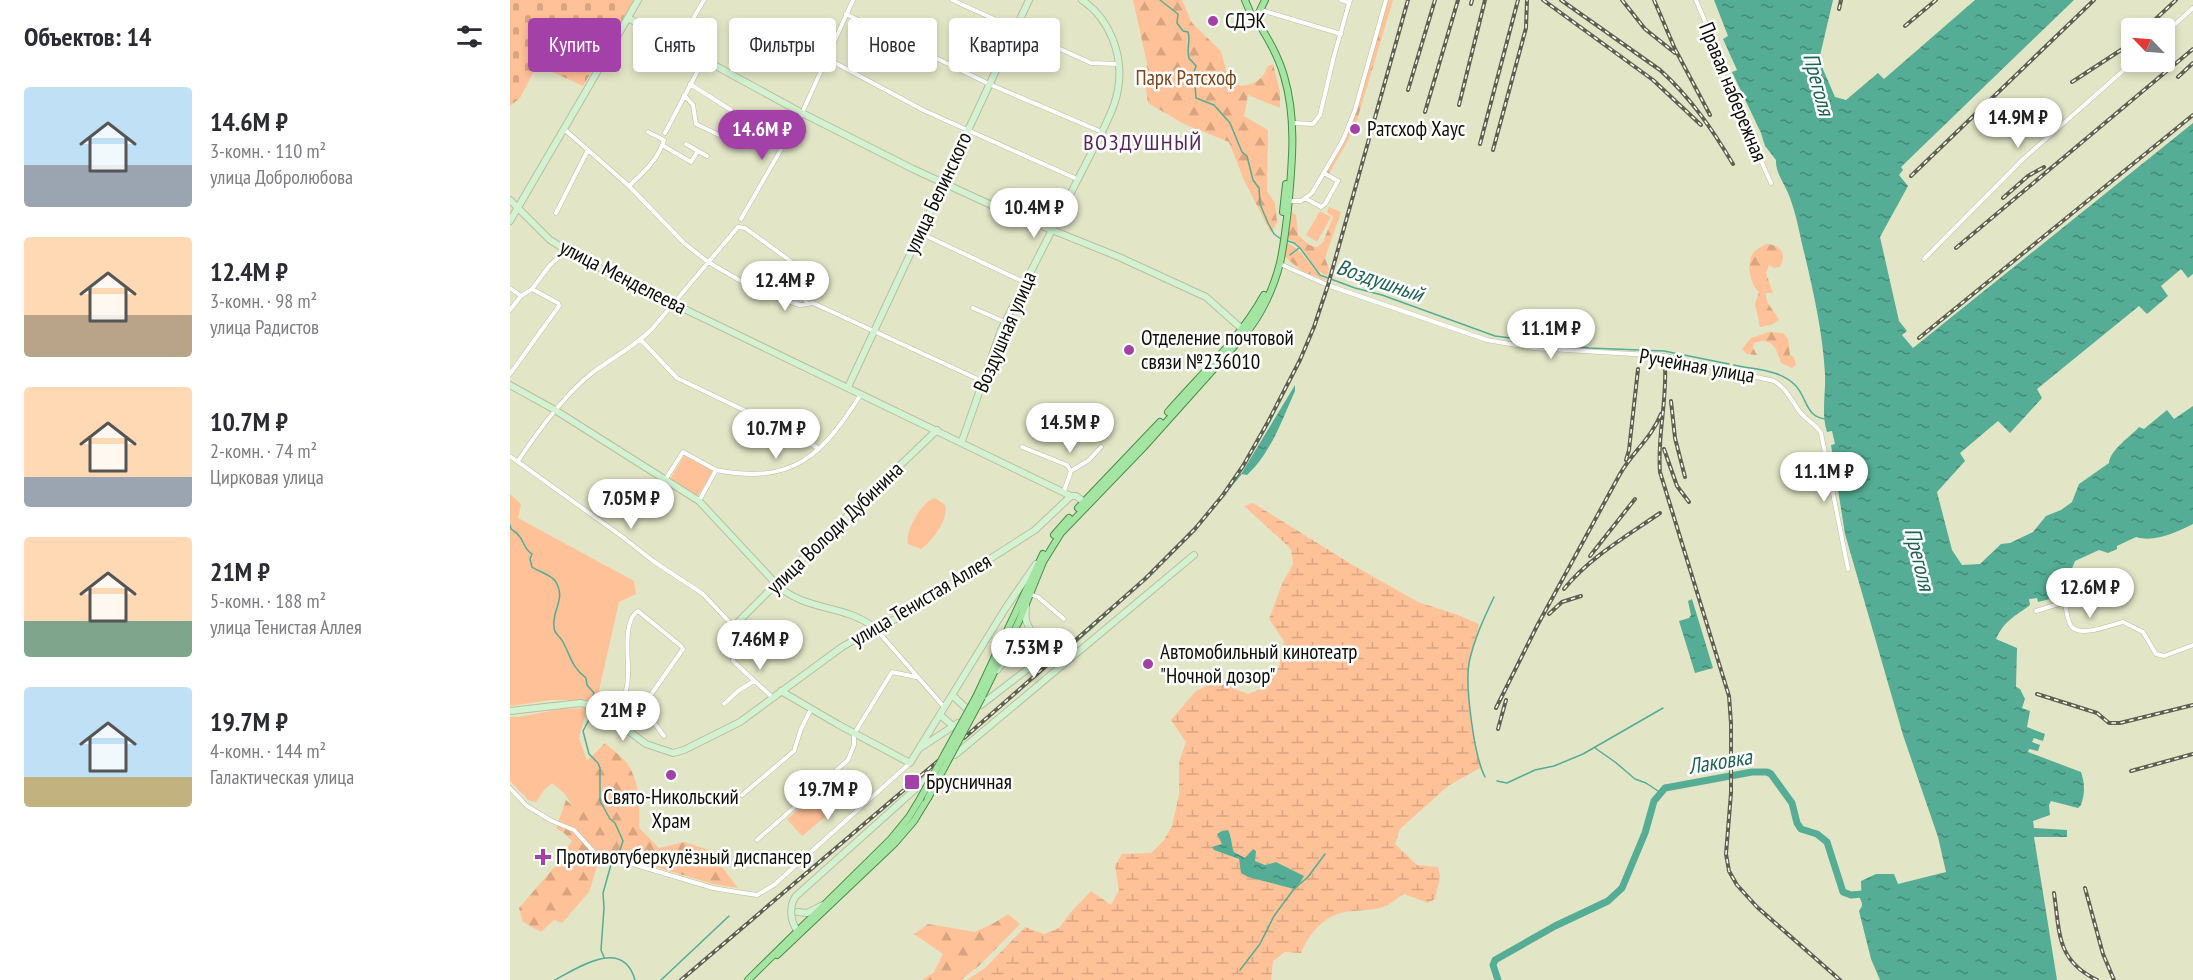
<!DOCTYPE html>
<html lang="ru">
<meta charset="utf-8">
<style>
:root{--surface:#fff;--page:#f2f2f3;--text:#2b2b33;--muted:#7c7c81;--accent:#a441a8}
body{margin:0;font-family:"PT Sans Narrow",sans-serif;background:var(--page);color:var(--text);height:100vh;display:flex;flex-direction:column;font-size:22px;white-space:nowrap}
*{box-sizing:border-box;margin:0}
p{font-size:20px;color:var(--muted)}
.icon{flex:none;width:33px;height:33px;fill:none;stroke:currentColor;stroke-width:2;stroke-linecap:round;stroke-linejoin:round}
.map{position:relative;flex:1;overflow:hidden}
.drawer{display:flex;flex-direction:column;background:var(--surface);width:510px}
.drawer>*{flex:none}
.top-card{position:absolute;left:18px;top:18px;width:570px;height:54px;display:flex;gap:12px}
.needle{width:39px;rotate:295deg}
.tools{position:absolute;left:1611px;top:18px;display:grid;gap:12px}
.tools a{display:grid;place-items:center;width:54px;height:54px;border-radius:6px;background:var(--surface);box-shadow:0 3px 9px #0003;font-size:30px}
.price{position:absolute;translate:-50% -51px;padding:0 14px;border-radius:21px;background:#fff;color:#222;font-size:20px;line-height:39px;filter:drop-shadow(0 2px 3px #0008)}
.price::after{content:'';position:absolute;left:50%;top:36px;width:18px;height:14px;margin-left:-9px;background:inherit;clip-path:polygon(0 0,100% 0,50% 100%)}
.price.selected{background:var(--accent);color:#fff}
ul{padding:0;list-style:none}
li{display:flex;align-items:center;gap:18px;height:150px;padding:0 24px}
li span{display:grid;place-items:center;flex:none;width:168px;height:120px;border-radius:6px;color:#555}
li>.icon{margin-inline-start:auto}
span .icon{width:72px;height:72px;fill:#fffc;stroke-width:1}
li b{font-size:26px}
h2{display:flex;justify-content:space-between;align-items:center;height:72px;padding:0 24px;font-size:26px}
.pill{padding:0 21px;border-radius:6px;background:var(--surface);box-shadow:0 3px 9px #0003;font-size:21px;line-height:54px}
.pill.selected{background:var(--accent);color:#fff}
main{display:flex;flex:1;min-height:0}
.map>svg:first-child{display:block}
</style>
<main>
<section class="drawer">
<h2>Объектов: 14<svg class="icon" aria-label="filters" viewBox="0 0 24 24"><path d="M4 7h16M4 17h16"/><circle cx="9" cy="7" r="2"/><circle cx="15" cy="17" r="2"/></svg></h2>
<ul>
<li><span style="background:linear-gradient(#bfe0f5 65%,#9aa5b1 0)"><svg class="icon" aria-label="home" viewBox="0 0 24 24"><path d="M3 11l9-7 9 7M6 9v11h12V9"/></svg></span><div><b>14.6M ₽</b><p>3-комн. · 110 m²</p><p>улица Добролюбова</p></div></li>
<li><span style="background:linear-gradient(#ffd9b3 65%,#b9a48a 0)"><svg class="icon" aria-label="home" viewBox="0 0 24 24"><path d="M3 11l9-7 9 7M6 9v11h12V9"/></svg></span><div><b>12.4M ₽</b><p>3-комн. · 98 m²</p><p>улица Радистов</p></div></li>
<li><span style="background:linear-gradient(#ffd9b3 75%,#9aa5b1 0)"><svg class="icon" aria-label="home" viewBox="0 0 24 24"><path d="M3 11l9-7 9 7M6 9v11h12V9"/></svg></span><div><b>10.7M ₽</b><p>2-комн. · 74 m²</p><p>Цирковая улица</p></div></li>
<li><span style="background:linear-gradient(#ffd9b3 70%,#7fa58c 0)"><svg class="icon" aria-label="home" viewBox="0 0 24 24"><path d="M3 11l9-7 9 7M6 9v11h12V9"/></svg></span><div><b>21M ₽</b><p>5-комн. · 188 m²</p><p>улица Тенистая Аллея</p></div></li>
<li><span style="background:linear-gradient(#bfe0f5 75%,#c2b280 0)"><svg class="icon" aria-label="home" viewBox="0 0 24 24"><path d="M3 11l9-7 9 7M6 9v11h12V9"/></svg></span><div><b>19.7M ₽</b><p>4-комн. · 144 m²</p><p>Галактическая улица</p></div></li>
</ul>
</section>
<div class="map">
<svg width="1683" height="980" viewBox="0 0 1683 980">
<defs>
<pattern id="forest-firs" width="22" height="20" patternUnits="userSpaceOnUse" patternTransform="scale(1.5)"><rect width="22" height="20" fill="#ffc198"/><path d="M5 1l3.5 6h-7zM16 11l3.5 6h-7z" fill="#d9a581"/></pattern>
<pattern id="wetland-marsh" width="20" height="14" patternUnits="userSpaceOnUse" patternTransform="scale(1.5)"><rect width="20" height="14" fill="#ffc198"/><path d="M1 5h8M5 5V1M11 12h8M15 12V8" fill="none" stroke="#d9a581"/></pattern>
<pattern id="cemetery-stones" width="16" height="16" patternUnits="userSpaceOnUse" patternTransform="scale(1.5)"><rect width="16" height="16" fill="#ffc198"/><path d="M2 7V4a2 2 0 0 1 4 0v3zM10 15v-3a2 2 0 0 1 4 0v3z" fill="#d9a581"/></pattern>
<pattern id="water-ripples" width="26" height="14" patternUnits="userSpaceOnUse" patternTransform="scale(1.5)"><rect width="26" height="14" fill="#54ad94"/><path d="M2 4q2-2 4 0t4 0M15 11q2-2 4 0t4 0" fill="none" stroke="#448b77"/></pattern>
</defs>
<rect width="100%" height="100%" fill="#e2e6c6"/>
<path fill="url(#forest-firs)" d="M623,0h49l10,23 29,28 7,26 13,9c15,-2 21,-6 27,-20l5,-2 7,28v16l-32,-13 -4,21 24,14 -1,61 8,12 2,19 -6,11 -27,-53 -15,-38 -45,-18 -36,-21 -3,-20 2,-20z
M878,0h5l-36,120 -10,22 -18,32 -3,-2 30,-61z
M819,207l12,5 -16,46 4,11 -2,7c-18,-7 -20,-32 -40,-37l3,-28 6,4 2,20 11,10 8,2 6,-5 10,-25 -6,-5z
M775,243c19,4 24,27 40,35v2l-23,-9 -18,-15z
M1256,244c15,1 21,9 14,23l-6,1 -5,-3 -3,8 7,20h-7c-1,11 9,18 13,27l-8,5 -11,2 -5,-23 4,-12c-9,-8 -13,-28 -6,-39 3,-4 8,-6 13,-9z
M1259,332l14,1 5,6 2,16 4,2 2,8 -4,3 -11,-5c-5,-15 -9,-27 -27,-20l-1,5 4,7 -10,-1 -5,-5 9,-11z
M95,743c7,6 16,13 22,20 13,19 13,43 12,65l20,20 25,-6 38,12 -3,9 19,25 -25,-4 -111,-33 -13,41 -27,31 -8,-3 -13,12 -18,-10 -4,-14 38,-44 15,-23 -8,-8 -8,-5 10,-28 7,6 19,-31 -5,-14z
M498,914l12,10 -39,40 -20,16h-39l12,-8 9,-18 -29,-20 14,-10 47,8 19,-9z"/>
<path fill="url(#wetland-marsh)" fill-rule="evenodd" d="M743,503l98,61 67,38 40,13 21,9c-3,14 -9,28 -10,41 -3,32 5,72 11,103l-32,18 -48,43 -5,15 22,21 21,2 2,10 -5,22 -7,4 -24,-9c-7,4 -13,10 -21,13 -13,4 -25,3 -38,5 -21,4 -36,21 -44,41l-16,-1 -12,9 -2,19h-304l18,-12 40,-41 19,7 15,-6 12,-16 20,-21 20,14 8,-15 -4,-24 7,-12 29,-1 13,-13 8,-14 7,-31v-33l7,-20 -15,-22 24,-28 20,-11 33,13 21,-8 10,-19 5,-26 -15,-22 13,-35 11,-20 -2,-14 -3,-4 -44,-40zM721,835v9l3,8 11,7 20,6 11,-3 27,14 -9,13 -27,-7 -26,-15 -2,-8 -25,-9 -1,-3 9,-3z"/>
<path fill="url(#cemetery-stones)" d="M0,0h124l-51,86 -46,-21 -17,33 -10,8z"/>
<path fill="#ffc198" d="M810,211l11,6 -14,25 -11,-7z
M175,454l28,17 -16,26 -28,-16z
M0,494l11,10 -3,14 116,63 2,13 -17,8 -21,93 -5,5h-42l-41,6z
M425,498l10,7c4,14 -13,37 -24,44l-13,-5c-4,-12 15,-44 27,-46z
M77,708l-8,30 13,37 -3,26 -16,5 -9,-13 -12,-10 -8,7 -8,12 -8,-2 -18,-19v-64h9l42,-8z
M314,787l15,18 -37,31 -15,-17z"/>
<path fill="url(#water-ripples)" d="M1204,0h119l-14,60 16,37 11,3 32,-27 6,6 91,-79h99l-173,167 2,3 -4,5 9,11 -28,51 19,84 8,10 -5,4 11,13 280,-225v151l-5,4 -7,-9 -20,17 7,10 -21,18 -8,-8 -102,83 5,9 -32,35 -12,-12 -38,32 5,8 -28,31 15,58 10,15 18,-1 21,-20 9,-1 23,-11 13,-16 15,-6 11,-8 7,-18 30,-21c1,-13 21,-26 30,-36l5,2 23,-19 7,9 19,-13v118c-16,8 -39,19 -57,13l-19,9v3l-9,4 -9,-3 -24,11 -7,17v19l-4,1 -2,-5 -9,2 -1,-4 -5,2 3,6 -12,3 -1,-4 -8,1 1,6c-16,12 -25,15 -34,34l21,9 -1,39 4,2 5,10 -3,9 8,3 -3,16 18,7 -2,7 -9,-3 -2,4 8,3 -2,6 -9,-2 -1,3 53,20c4,12 4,21 0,33l-3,3 -27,-7 -2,4 1,10 -17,6 1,7 33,2v7h-33l23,143h-177l-9,-21 -12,-48 3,-5 -1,-25 15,-7h18l4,10 48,-12 -8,-35 -35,-102 -58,-201 -14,-89 4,-1 -3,-13 -5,1c-6,-18 -1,-39 -2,-58 -2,-39 -11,-80 -20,-118 -5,-19 -8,-40 -15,-58 -4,-13 -15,-25 -14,-38l-11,-14 -4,-13 -29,-61 5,-2 -14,-31 5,-3z
M785,385v6c-13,29 -24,62 -48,84l-6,-1z
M1182,599l21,69 -18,5 -16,-52 10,-3 2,-3 -3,-14z
M718,830c4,7 3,15 6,22l11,6 8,-9 3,2 -1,10 10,4 11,-3 28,14 -4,7 -6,6 -46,-12 -7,-4 -2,-14 -25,-9 -2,-3 10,-3 -5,-10 5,-3z"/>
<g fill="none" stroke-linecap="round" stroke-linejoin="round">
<path stroke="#54ad94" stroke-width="1.5" d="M650,0l18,14 -1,9 6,8 5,1c3,9 -2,17 1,26 2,3 5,5 7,8l-2,6 2,26 18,7 16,18 12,29 5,4 6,24 6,8 1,16 8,19 6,11 7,5
M775,240l9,3 6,5 20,27 35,13 27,7 113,41 94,12 75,3 65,13
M780,255l9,-7
M1224,365c21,5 46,4 62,21 11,12 10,32 30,33
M0,525l1,4c15,9 10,18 21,25l-2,5 2,8c7,5 19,7 24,15 10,18 -4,27 -2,45 0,7 6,9 9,15 9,17 8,24 23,36l1,7 7,8 -3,10
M546,660c66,-58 129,-117 185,-186
M80,708v10l-7,13 6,23 9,9 2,5v33l10,18 5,4 8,18 -4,12 -7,8 -9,32 1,15 -3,42 3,7
M1085,748l20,14 20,17 11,4 15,10
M975,777c-11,-21 -20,-91 -16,-114 5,-24 15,-45 25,-66
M987,781l10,2 28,-13 19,-4 29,-12 80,-46
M730,970l20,-26 14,-28 20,-27 14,-12 17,-23
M45,980c24,-13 68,-43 80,0
M151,980l68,-64"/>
<path stroke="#54ad94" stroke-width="7" d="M988,980l-5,-15 2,-5 60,-34 53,-25 14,-13 23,-55 9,-32 11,-13 87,-16h15l4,2 21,29 5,20 4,6 16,5 10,8 16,50 8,3 11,-1 3,7"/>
<g stroke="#b9be9f" stroke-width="5">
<path id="street" d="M442,0l139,63 27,1
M831,0l8,3
M1186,0l24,57 3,19 48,107
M751,10l80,24
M336,14l143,70 113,48
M1654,34l29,-26
M168,44l26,-44
M316,58l99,53 152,68
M180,84l41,26
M174,95l9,10 3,19 23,11
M783,123l20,1 7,-9 14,-59 16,-56
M54,129l65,57 55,57 24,19 52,30 40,13 13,-2 169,78
M155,133l39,-74
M152,145l29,17 7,-11 -12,-7
M188,151l9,5
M119,186c15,-14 29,-26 35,-46l-16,-8
M795,198l16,9 4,-3 13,-23 -14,-8
M779,201h12l11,-8 31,-53 12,-30 31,-110
M46,213l32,-63
M231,219l61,-106 51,-113
M410,233l104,49
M1414,259l98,-99 111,-98
M770,264l50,22 157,54 46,8 133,8 108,25c13,8 17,19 26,31 6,8 16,12 21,21l27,136
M0,288l11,8
M463,308l32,14
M0,310l11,-14 11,-7 18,-24 16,-14
M131,340l36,38 127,61 15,10
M0,374l49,-68 -1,-3 -26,-14
M512,447l45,18 4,6 -7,20
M0,456l114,82 29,23 50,33 33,35 -3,32 39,36
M8,461c20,-30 46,-66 74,-88 20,-15 42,-26 60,-44l86,-102 7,1 62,45 3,8 -6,16 3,7
M561,471l18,-11 12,-13
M155,480l18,-28 33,18
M189,501l17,-31c77,15 106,-14 145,-76
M520,594l8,3 26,22
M1526,611l29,-9c1,8 2,18 6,24 9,12 40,-1 52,-4l20,10 13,22 8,2 29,-11
M365,628l69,79
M214,704l14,-13 16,-10
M108,712c6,-12 10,-24 10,-37 1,-16 -6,-55 10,-64l43,35 2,3 -45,64
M103,719l5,-7c32,2 28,-1 46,24
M0,788l17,18 25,15 22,9 20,22 5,2 114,34 18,3 26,4 17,-10 136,-122
M232,795l52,-44 7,-22 10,-20
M247,840l91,-80 6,-15v-11l38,-62 24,5"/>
</g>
<g stroke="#b9be9f" stroke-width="8">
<path id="secondary" d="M118,18l174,95 111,56 87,40 119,48 87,40 36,32
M0,200l40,40 31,19 490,237h5l11,8
M0,221l75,-128 53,-93
M0,385l45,25 144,91 80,86c31,25 65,17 96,41
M338,387l181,-387
M452,441l39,-111 101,-198c6,-13 14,-27 16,-43 6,-33 -8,-70 -36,-89
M224,626l42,-42 161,-154
M487,670l21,-26 5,-5 9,-3 3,2
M271,691l58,34 71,38 95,-154 31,-45
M442,695l14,13
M471,705l57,-44c8,-16 -8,-26 -12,-41 -1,-5 0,-10 0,-15
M0,711l70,-8 11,2 12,7 43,32 27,9 11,-3 56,-28 102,-75 33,-19 25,-11 82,-53 53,-34 36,-34
M430,715l13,11
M410,748l38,-25
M445,755l239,-200
M288,912l9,1 16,-8
M287,930c-7,-9 -8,-25 -1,-34l134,-120"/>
</g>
<g stroke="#488e45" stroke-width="8">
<path id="primary" d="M735,0l10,24
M773,212l3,-28
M658,412c33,-38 72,-73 96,-117
M568,508l82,-86
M544,535l15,-17
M466,697l67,-143
M472,697l37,-76 24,-59 18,-29 82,-85 103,-115c16,-19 28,-46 34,-70 4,-18 6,-36 8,-54 4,-44 9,-90 -4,-133 -6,-21 -17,-39 -28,-57l9,-19
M267,955l118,-112 19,-22 14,-23
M238,980l143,-141 18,-22 11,-18"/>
</g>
<use href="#street" stroke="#fff" stroke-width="4"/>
<use href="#secondary" stroke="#d2f2d2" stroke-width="6"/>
<use href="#primary" stroke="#a5e5a4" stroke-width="6"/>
<g stroke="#5e604e" stroke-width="4">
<path id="rail" d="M1033,0l110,80 48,45
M1051,0l99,70c31,28 52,59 73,94
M1112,0l23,29 30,24
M1144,0l21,49 35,66
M961,4l1,-4
M1329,9l2,-9
M1395,26l31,-26
M1636,28l30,-28
M1668,77l15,-14
M1562,82l49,-32 11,-9
M898,90l27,-90
M949,105l26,-105
M915,112l33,-112
M970,144l38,-144
M983,150l33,-122 1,-28
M1401,176l183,-176
M1493,198l25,-22 16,-9
M1446,248l237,-199
M1409,338l274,-223
M1155,366c2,36 -8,71 -5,106l69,224 2,27v70l-5,61 3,17 8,14 20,22 83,73
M1161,401l4,37 10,39
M1154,449l13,37 12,16
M1116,460l3,-10 9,-81
M1080,556l45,-57
M1054,589c26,-32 63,-53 96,-76
M1039,614l13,-12 19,-6
M1527,694l60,19 12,10h11l73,-18
M986,708l41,-82 83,-152c12,-21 32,-37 41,-60
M988,729l8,-29
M454,738l181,-159 50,-50 28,-34 20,-29 25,-44 32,-62 14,-33 14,-42 80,-285
M1621,771l62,-17
M1575,888l18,66 11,26
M1544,893c6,40 2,67 43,87
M171,980l257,-219"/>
</g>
<use href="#rail" stroke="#fff" stroke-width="1.5" stroke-dasharray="4.5" stroke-linecap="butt"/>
<g stroke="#488e45" stroke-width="8" stroke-linecap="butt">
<path id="primary-bridge" d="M418,798l54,-101
M410,799l56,-102"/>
</g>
<use href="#primary-bridge" stroke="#a5e5a4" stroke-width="6"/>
</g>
<g fill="#a441a8" stroke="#fff" stroke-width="2">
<circle cx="703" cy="21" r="6"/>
<circle cx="845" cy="129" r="6"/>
<circle cx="619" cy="350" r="6"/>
<circle cx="638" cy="664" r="6"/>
<circle cx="161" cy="775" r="6"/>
<rect x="394" y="774" width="16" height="16" rx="3"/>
<path d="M30 848h6v6h6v6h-6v6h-6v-6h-6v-6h6z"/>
</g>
<g text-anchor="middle" stroke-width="5" stroke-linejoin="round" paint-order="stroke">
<g font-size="21" fill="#0c0d04" stroke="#fff" text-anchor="start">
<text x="715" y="28">СДЭК</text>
<text x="857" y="136">Ратсхоф Хаус</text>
<text x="631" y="345">Отделение почтовой<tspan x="631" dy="24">связи №236010</tspan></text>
<text x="650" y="659">Автомобильный кинотеатр<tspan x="650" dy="24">"Ночной дозор"</tspan></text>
<text x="416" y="789">Брусничная</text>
<text x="161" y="804" text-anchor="middle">Свято-Никольский<tspan x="161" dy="24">Храм</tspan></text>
<text x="46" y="864">Противотуберкулёзный диспансер</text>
</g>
<g font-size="21" fill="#7e4415" stroke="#fff">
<text x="676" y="85">Парк Ратсхоф</text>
</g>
<g font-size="21" fill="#0c0d04" stroke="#fff">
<text transform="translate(1223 92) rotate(68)" y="7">Правая набережная</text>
<text transform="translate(428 193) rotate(-65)" y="7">улица Белинского</text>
<text transform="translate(113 277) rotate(27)" y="7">улица Менделеева</text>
<text transform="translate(495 332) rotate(-67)" y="7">Воздушная улица</text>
<text transform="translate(1187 366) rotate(10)" y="7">Ручейная улица</text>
<text transform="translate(325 528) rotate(-44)" y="7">улица Володи Дубинина</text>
<text transform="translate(411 600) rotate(-31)" y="7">улица Тенистая Аллея</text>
</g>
<g font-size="22" font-style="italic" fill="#1e6452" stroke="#fff">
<text transform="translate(1309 84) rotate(75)" y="8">Преголя</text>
<text transform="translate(870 280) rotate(19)" y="8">Воздушный</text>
<text transform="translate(1410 559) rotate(76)" y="8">Преголя</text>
<text transform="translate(1210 761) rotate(-9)" y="8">Лаковка</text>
</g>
<g font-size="22" letter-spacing="1.5" fill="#562658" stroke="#fff">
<text x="633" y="150">ВОЗДУШНЫЙ</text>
</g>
</g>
</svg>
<div class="tools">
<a><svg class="needle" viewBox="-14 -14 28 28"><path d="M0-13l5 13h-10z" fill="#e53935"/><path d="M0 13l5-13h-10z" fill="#7c7c81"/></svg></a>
</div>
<b class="price" style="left:1508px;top:149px">14.9M ₽</b>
<b class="price selected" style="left:252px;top:161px">14.6M ₽</b>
<b class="price" style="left:524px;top:239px">10.4M ₽</b>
<b class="price" style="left:275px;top:312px">12.4M ₽</b>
<b class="price" style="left:1041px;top:360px">11.1M ₽</b>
<b class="price" style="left:560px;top:454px">14.5M ₽</b>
<b class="price" style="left:266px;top:460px">10.7M ₽</b>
<b class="price" style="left:1314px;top:503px">11.1M ₽</b>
<b class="price" style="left:121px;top:530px">7.05M ₽</b>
<b class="price" style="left:1580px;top:619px">12.6M ₽</b>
<b class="price" style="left:250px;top:671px">7.46M ₽</b>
<b class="price" style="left:524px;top:679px">7.53M ₽</b>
<b class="price" style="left:113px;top:742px">21M ₽</b>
<b class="price" style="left:318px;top:821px">19.7M ₽</b>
<div class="top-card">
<a class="pill selected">Купить</a>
<a class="pill">Снять</a>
<a class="pill">Фильтры</a>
<a class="pill">Новое</a>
<a class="pill">Квартира</a>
</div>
</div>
</main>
